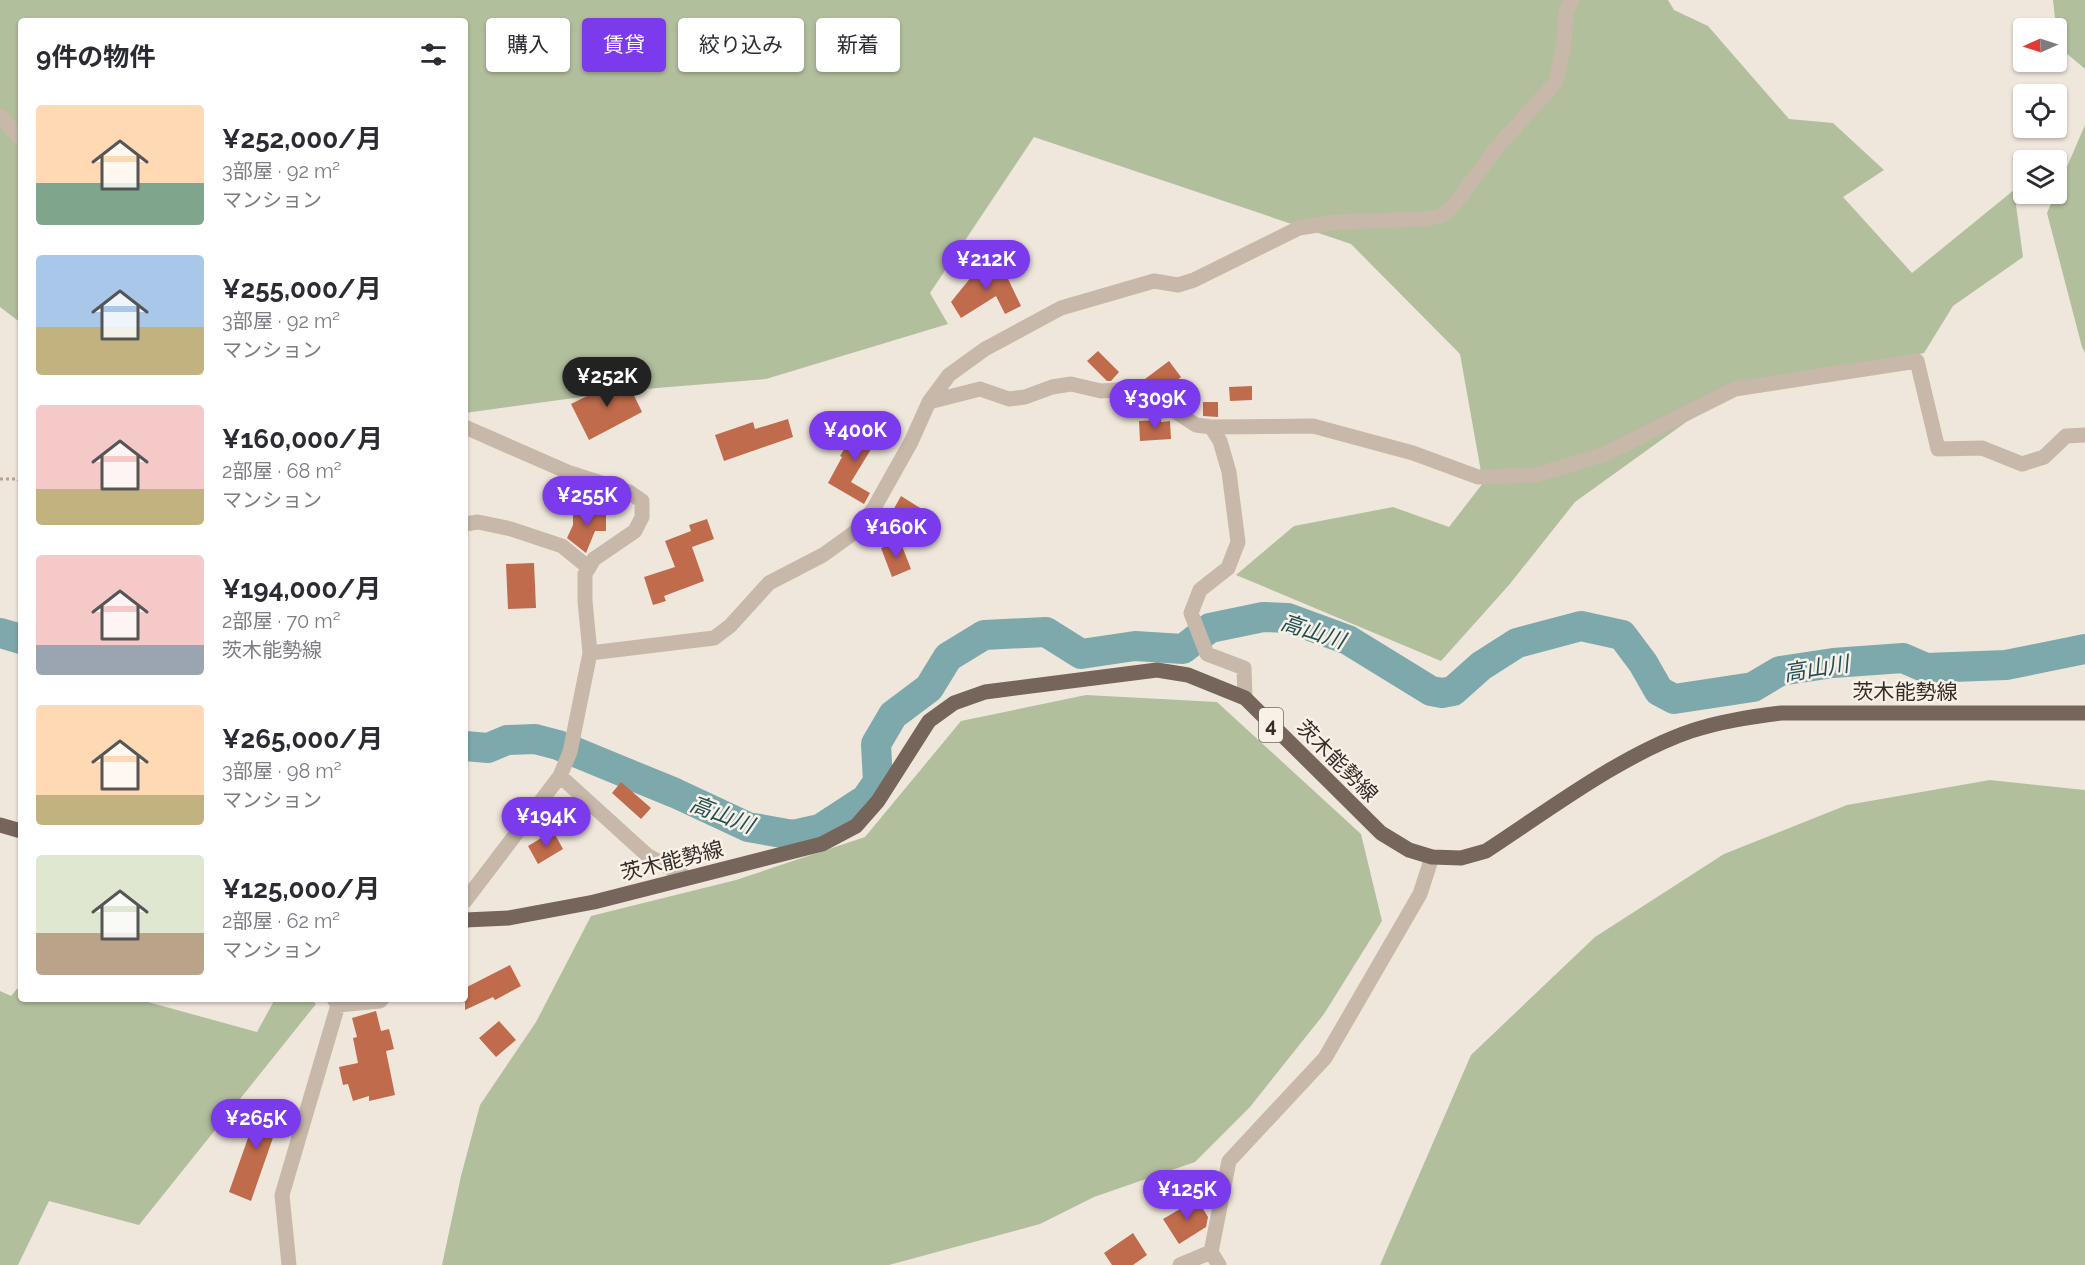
<!DOCTYPE html>
<html lang="ja">
<meta charset="utf-8">
<style>
:root{--surface:#fff;--page:#f2f2f3;--text:#2b2b33;--muted:#7c7c81;--accent:#7c3aed}
body{margin:0;font-family:Raleway,"Noto Sans JP",sans-serif;background:var(--page);color:var(--text);height:100vh;display:flex;flex-direction:column;font-size:22px;white-space:nowrap}
*{box-sizing:border-box;margin:0}
p{font-size:20px;color:var(--muted)}
.icon{flex:none;width:33px;height:33px;fill:none;stroke:currentColor;stroke-width:2;stroke-linecap:round;stroke-linejoin:round}
.map{position:relative;flex:1;overflow:hidden}
.sheet{position:absolute;left:18px;top:18px;width:450px;height:984px;display:flex;flex-direction:column;background:var(--surface);border-radius:6px;box-shadow:0 2px 4px #0004}
.sheet>*{flex:none}
.top-card{position:absolute;left:486px;top:18px;width:570px;height:54px;display:flex;gap:12px}
.needle{width:39px;rotate:267deg}
.buttons{position:absolute;left:2013px;top:18px;display:grid;gap:12px}
.buttons a{display:grid;place-items:center;width:54px;height:54px;border-radius:6px;background:var(--surface);box-shadow:0 2px 4px #0004;font-size:30px}
.price{position:absolute;translate:-50% -51px;padding:0 14px;border-radius:21px;background:var(--accent);color:#fff;font-size:20px;line-height:39px;filter:drop-shadow(0 2px 3px #0008)}
.price::after{content:'';position:absolute;left:50%;top:36px;width:18px;height:14px;margin-left:-9px;background:inherit;clip-path:polygon(0 0,100% 0,50% 100%)}
.price.on{background:#222;color:#fff}
ul{padding:0;list-style:none}
li{display:flex;align-items:center;gap:18px;height:150px;padding:0 18px}
li span{display:grid;place-items:center;flex:none;width:168px;height:120px;border-radius:6px;color:#555}
li>.icon{margin-inline-start:auto}
span .icon{width:72px;height:72px;fill:#fffc;stroke-width:1}
li b{font-size:26px}
h2{display:flex;justify-content:space-between;align-items:center;height:72px;padding:0 18px;font-size:26px}
.pill{padding:0 21px;border-radius:6px;background:var(--surface);box-shadow:0 2px 4px #0004;font-size:21px;line-height:54px}
.pill.on{background:var(--accent);color:#fff}
.map>svg:first-child{display:block}
</style>
<div class="map">
<svg width="2085" height="1265" viewBox="0 0 2085 1265">
<rect width="100%" height="100%" fill="#f0e7dc"/>
<path fill="#b2bf9d" d="M0,0h1668l6,10 34,16 81,93 44,4 51,47 -41,27 69,76 102,-83 9,67 -70,49 -29,47 -203,44 -146,105 -66,83 -68,76 -205,-86 58,-49 99,-19 56,20 34,-44 -23,-129 -109,-110 -317,-107 -104,156 18,31 -182,55 -133,11 -168,23v-392h-444v302l-21,-16z
M2053,0h32v69l-27,-23z
M2085,125v228l-3,-6 -35,-134z
M1086,695l131,7 144,132 21,87 -58,93 -74,93 -55,55 -101,35 -54,27 -151,41h-447l19,-89 19,-71 56,-83 55,-106 145,-36 129,-43 96,-116z
M1990,780l95,10v475h-705l91,-210 124,-118 129,-83 123,-49z
M21,984v15h116l120,33 18,-33h35l6,5 -177,221 -90,-24 -31,64h-18v-274l11,5z"/>
<g fill="none" stroke-linecap="round" stroke-linejoin="round">
<path stroke="#7da9ac" stroke-width="30" d="M0,633l21,6
M465,746l23,2 19,-8 28,-1 23,6 117,48 73,34 45,8 27,-6 46,-30 12,-17 -2,-38 17,-29 36,-27 19,-31 36,-22 62,-3 35,22 54,-8 48,3 27,-21 53,-11 25,1 60,22 83,51 11,2 11,-2 28,-25 36,-23 64,-17 41,9 21,28 16,28 15,8 79,-12 27,-16 53,-8 70,-5 23,10 80,-3 79,-16"/>
</g>
<path fill="#bf6b4c" d="M999,260l22,46 -16,8 -9,-18 -35,22 -10,-16 25,-31z
M1098,351l21,21 -8,9h-4l-20,-20z
M1169,361l12,16 -20,16 -9,-5 -7,-9z
M625,377l17,35 -53,28 -18,-36z
M1252,386v14l-22,1 -1,-14z
M1203,402h15v15l-15,-1z
M788,419l5,18 -69,24 -9,-26 38,-13 2,7z
M1161,420v2l9,-1 1,18 -31,2 -1,-20z
M861,421l20,12 -30,49 19,11 -6,11 -36,-21 14,-26 -2,-1z
M901,496l24,15 -19,33 -24,-14z
M573,511h33v20h-11l-9,22 -19,-15 6,-13z
M707,519l7,20 -22,8 12,34 -40,15 2,5 -13,4 -9,-28 31,-10 -10,-26 26,-10 -2,-6z
M900,541l11,28 -19,8 -11,-29z
M534,563l2,45 -28,1 -2,-45z
M621,782l30,26 -10,11 -29,-26z
M553,831l10,18 -25,15 -10,-18z
M510,965l11,21 -26,14 -2,-3 -28,13v-22z
M376,1011l5,20 8,-2 5,20 -8,2 9,44 -26,6v-5l-16,5 -5,-17 -5,1 -4,-18 19,-4 -5,-25 4,-1 -5,-19z
M499,1021l17,19 -20,17 -17,-19z
M259,1101l26,9 -4,13 -5,6 -25,72 -22,-9 25,-71 -2,-1z
M1197,1199l11,18 -2,10 -27,17 -16,-25z
M1133,1233l14,22 -14,10h-21l-8,-12z"/>
<g fill="none" stroke-linecap="round" stroke-linejoin="round">
<path stroke="#b4a293" stroke-width="3" stroke-dasharray="3 3" stroke-linecap="butt" d="M0,479h17l4,3"/>
<path stroke="#c8b8a9" stroke-width="15" d="M0,116l21,23
M929,402l51,-13 29,10 16,-2 27,-10 19,-3 30,7 30,-2 39,19 26,17 15,2 9,14 9,31 9,70 -10,26 -28,22 -9,23 16,41 37,14 1,30
M465,427l105,46 59,19 13,9v16l-7,14 -41,28 -9,15v27l5,52 -20,99 -10,24 -95,125
M1211,427l102,-1 100,27 65,24 58,-2 69,-21 130,-65 182,-28 21,88 44,-1 40,16 22,-7 22,-21 19,-1
M465,524l13,-2 33,7 51,17 27,22
M590,653l124,-15 16,-12 39,-43 54,-28 32,-23 19,-24 37,-66 18,-40 20,-27 36,-26 76,-41 93,-27 24,4 16,-5 105,-52 38,-6 88,-3 16,-3 13,-11 44,-59 58,-64 8,-38 2,-32 6,-12
M560,776l87,79 40,23
M338,1005l42,-4 2,-2
M1211,1252l8,13
M289,1265l-7,-70 56,-190 -4,-6
M1180,1265l31,-13 18,-91 96,-103 95,-164 12,-37"/>
<path stroke="#76655a" stroke-width="15" d="M0,825l21,6
M465,920l44,-2 85,-16 228,-58 34,-18 22,-25 51,-80 25,-18 31,-11 172,-22 31,5 57,23 136,135 28,17 23,7 29,1 25,-7c63,-41 135,-96 205,-120 30,-10 59,-14 90,-18h304"/>
</g>
<g text-anchor="middle" stroke-width="5" stroke-linejoin="round" paint-order="stroke">
<rect fill="#f8f1e8" stroke="#706862" stroke-width="1.5" x="1259" y="708" width="24" height="34" rx="4.5"/>
<g font-size="20" font-weight="bold" fill="#352d28">
<text x="1271" y="732">4</text>
</g>
<g font-size="21" fill="#352d28" stroke="#f8f1e8">
<text x="1905" y="699">茨木能勢線</text>
<text transform="translate(1337 761) rotate(45)" y="7">茨木能勢線</text>
<text transform="translate(672 861) rotate(-14)" y="7">茨木能勢線</text>
</g>
<g font-size="22" font-style="italic" fill="#204f54" stroke="#f8f1e8">
<text transform="translate(1313 631) rotate(18)" y="8">高山川</text>
<text transform="translate(1816 668) rotate(-9)" y="8">高山川</text>
<text transform="translate(722 814) rotate(21)" y="8">高山川</text>
</g>
</g>
</svg>
<div class="buttons">
<a><svg class="needle" viewBox="-14 -14 28 28"><path d="M0-13l5 13h-10z" fill="#e53935"/><path d="M0 13l5-13h-10z" fill="#7c7c81"/></svg></a>
<a><svg class="icon" aria-label="locate" viewBox="0 0 24 24"><circle cx="12" cy="12" r="6"/><path d="M12 2v4M12 18v4M2 12h4M18 12h4"/></svg></a>
<a><svg class="icon" aria-label="layers" viewBox="0 0 24 24"><path d="M12 4l9 5-9 5-9-5zM3 14l9 5 9-5"/></svg></a>
</div>
<b class="price" style="left:986px;top:291px">¥212K</b>
<b class="price on" style="left:607px;top:408px">¥252K</b>
<b class="price" style="left:1155px;top:430px">¥309K</b>
<b class="price" style="left:855px;top:462px">¥400K</b>
<b class="price" style="left:587px;top:527px">¥255K</b>
<b class="price" style="left:896px;top:559px">¥160K</b>
<b class="price" style="left:546px;top:848px">¥194K</b>
<b class="price" style="left:256px;top:1150px">¥265K</b>
<b class="price" style="left:1187px;top:1221px">¥125K</b>
<div class="top-card">
<a class="pill">購入</a>
<a class="pill on">賃貸</a>
<a class="pill">絞り込み</a>
<a class="pill">新着</a>
</div>
<section class="sheet">
<h2>9件の物件<svg class="icon" aria-label="filters" viewBox="0 0 24 24"><path d="M4 7h16M4 17h16"/><circle cx="9" cy="7" r="2"/><circle cx="15" cy="17" r="2"/></svg></h2>
<ul>
<li><span style="background:linear-gradient(#ffd9b3 65%,#7fa58c 0)"><svg class="icon" aria-label="home" viewBox="0 0 24 24"><path d="M3 11l9-7 9 7M6 9v11h12V9"/></svg></span><div><b>¥252,000/月</b><p>3部屋 · 92 m²</p><p>マンション</p></div></li>
<li><span style="background:linear-gradient(#a9c7e8 60%,#c2b280 0)"><svg class="icon" aria-label="home" viewBox="0 0 24 24"><path d="M3 11l9-7 9 7M6 9v11h12V9"/></svg></span><div><b>¥255,000/月</b><p>3部屋 · 92 m²</p><p>マンション</p></div></li>
<li><span style="background:linear-gradient(#f6c9c9 70%,#c2b280 0)"><svg class="icon" aria-label="home" viewBox="0 0 24 24"><path d="M3 11l9-7 9 7M6 9v11h12V9"/></svg></span><div><b>¥160,000/月</b><p>2部屋 · 68 m²</p><p>マンション</p></div></li>
<li><span style="background:linear-gradient(#f6c9c9 75%,#9aa5b1 0)"><svg class="icon" aria-label="home" viewBox="0 0 24 24"><path d="M3 11l9-7 9 7M6 9v11h12V9"/></svg></span><div><b>¥194,000/月</b><p>2部屋 · 70 m²</p><p>茨木能勢線</p></div></li>
<li><span style="background:linear-gradient(#ffd9b3 75%,#c2b280 0)"><svg class="icon" aria-label="home" viewBox="0 0 24 24"><path d="M3 11l9-7 9 7M6 9v11h12V9"/></svg></span><div><b>¥265,000/月</b><p>3部屋 · 98 m²</p><p>マンション</p></div></li>
<li><span style="background:linear-gradient(#dfe7d0 65%,#b9a48a 0)"><svg class="icon" aria-label="home" viewBox="0 0 24 24"><path d="M3 11l9-7 9 7M6 9v11h12V9"/></svg></span><div><b>¥125,000/月</b><p>2部屋 · 62 m²</p><p>マンション</p></div></li>
</ul>
</section>
</div>
